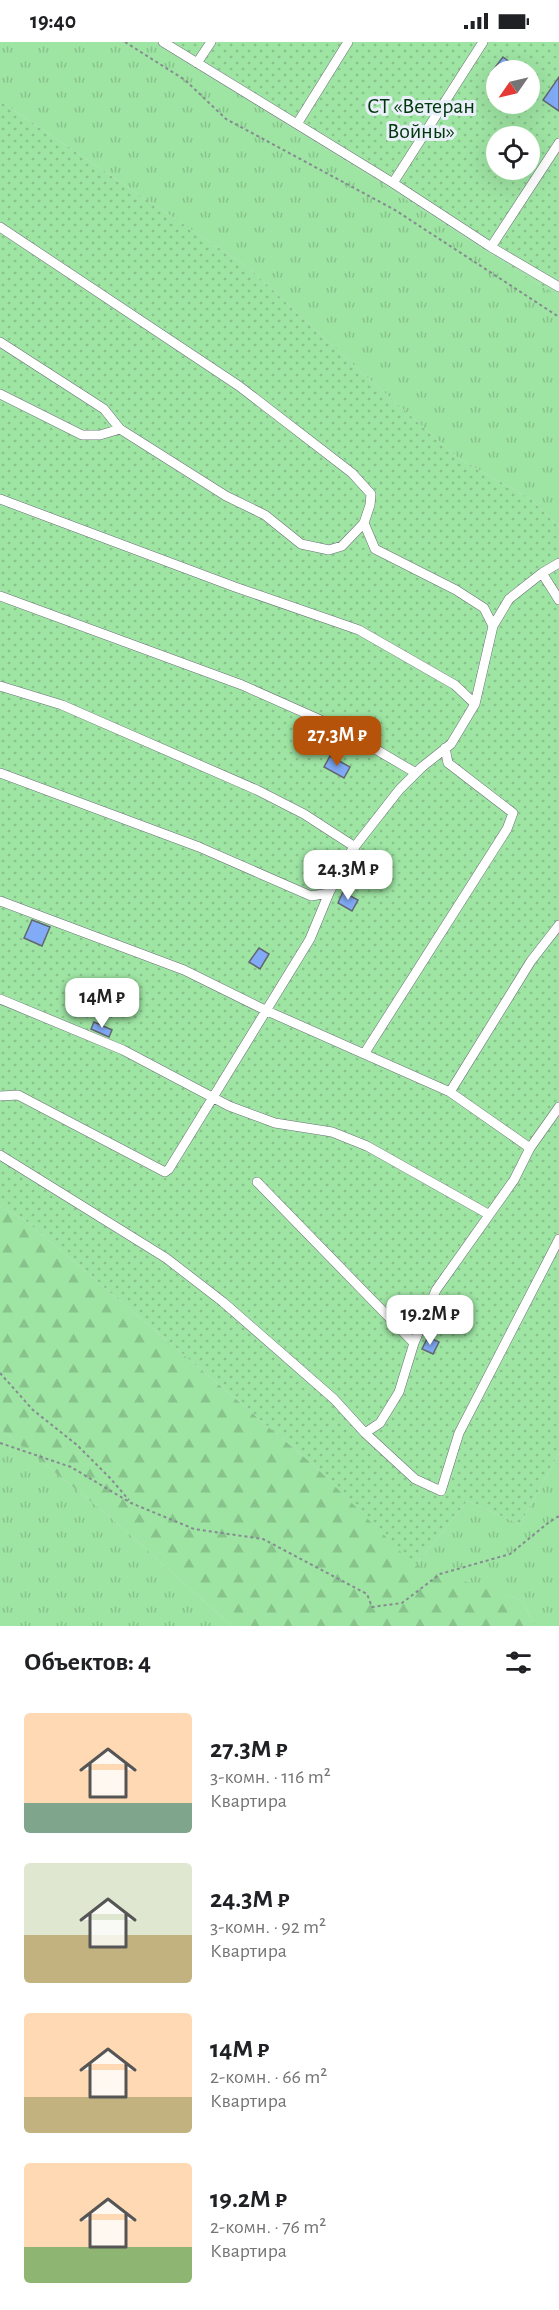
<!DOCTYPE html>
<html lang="ru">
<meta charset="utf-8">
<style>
:root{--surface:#fff;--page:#f6f6f6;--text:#202124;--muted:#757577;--accent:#b45309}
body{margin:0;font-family:"Alegreya Sans",sans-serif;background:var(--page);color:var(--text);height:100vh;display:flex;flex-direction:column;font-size:22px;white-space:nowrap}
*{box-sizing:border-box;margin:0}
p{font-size:20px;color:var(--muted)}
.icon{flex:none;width:33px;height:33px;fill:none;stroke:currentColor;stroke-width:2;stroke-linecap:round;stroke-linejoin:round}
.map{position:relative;height:1584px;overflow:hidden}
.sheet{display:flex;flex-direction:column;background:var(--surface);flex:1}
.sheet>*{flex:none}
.needle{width:39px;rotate:236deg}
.buttons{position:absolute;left:486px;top:18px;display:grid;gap:12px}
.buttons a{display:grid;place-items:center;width:54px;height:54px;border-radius:50%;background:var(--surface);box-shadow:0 6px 24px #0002;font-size:30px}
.price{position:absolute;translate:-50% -51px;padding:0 14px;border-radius:12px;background:#fff;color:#222;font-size:20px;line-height:39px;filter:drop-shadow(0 2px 3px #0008)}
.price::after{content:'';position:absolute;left:50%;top:36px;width:18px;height:14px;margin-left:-9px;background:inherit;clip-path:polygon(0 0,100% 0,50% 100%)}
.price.active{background:var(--accent);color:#fff}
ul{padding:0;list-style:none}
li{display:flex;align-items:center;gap:18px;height:150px;padding:0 24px}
li span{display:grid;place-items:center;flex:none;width:168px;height:120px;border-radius:6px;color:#555}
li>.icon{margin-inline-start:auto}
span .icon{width:72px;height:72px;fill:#fffc;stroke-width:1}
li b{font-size:26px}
h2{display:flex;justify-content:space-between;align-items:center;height:72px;padding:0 24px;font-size:26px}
.status{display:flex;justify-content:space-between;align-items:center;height:42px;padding:0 30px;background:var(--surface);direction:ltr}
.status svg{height:16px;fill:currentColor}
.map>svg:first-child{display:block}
</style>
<div class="status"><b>19:40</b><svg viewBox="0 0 49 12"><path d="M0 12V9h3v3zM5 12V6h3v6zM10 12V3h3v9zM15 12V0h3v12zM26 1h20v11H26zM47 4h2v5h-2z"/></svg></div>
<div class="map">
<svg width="559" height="1584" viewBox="0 0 559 1584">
<defs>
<pattern id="grass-tufts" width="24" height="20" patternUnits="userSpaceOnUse" patternTransform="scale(1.5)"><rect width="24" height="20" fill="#9ee4a3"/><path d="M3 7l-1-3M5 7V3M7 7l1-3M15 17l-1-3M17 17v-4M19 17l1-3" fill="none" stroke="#87c38b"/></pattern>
<pattern id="forest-firs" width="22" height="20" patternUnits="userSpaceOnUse" patternTransform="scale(1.5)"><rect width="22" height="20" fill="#9ee4a3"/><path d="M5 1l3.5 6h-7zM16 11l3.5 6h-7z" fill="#87c38b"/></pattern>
<pattern id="park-dots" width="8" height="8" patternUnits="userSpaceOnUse" patternTransform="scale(1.5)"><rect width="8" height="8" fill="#9ee4a3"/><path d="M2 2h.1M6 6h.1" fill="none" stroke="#87c38b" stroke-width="1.8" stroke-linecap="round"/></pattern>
</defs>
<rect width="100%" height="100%" fill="#dde2ec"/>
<path fill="url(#grass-tufts)" d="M0,0h154l173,107 232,148v230l-28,-28 -73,-41 -107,-95 -101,-94 -250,-168z
M0,1386l109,88 123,110h-232z
M559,1411v173h-24l-14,-26 -106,-34 52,-65 53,23z"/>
<path fill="url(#forest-firs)" d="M0,1164l26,15 290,246 99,98 106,35 14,26h-303l-123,-110 -109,-88z"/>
<path fill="url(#park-dots)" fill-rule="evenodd" d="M154,0h405v255l-232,-148zM496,28h34v34h-34zM496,94h34v34h-34z
M0,59l250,168 101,94 107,95 73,41 28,28v926l-39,71 -53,-23 -52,65 -99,-99 -290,-246 -26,-15z"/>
<path fill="#81abf6" stroke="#62666f" stroke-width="1.5" d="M503,15l18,13h-28z
M559,35v34l-16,-11z
M330,714l20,11 -6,11 -20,-11z
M343,850l15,8 -6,11 -14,-8z
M32,878l18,7 -8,19 -18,-8z
M259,906l10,6 -9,15 -11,-7z
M94,980l18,8 -3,7 -18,-8z
M428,1295l11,5 -6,12 -11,-5z"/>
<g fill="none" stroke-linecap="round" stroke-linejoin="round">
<g stroke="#6b7078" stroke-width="10">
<path id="street" d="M163,0l230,141 98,64 68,40
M197,21l14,-21
M297,82l51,-82
M393,141l90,-141
M0,185l239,159 113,87 19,21 -1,11 -6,18 11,26 81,41 28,18 9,18
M491,205l68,-104
M0,300l104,67 16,20
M0,352l82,41h18l20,-6 106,67 39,19 36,29 28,6 13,-4 22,-23
M0,457l235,88 124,43 96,55 20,19
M542,531l17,27
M0,554l242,89 99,44 75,44
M0,644l62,19 195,85 47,24 51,33
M0,731l199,74 112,49 18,-3
M0,859l184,69 81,40 185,82 80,56
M0,957l123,51 106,56 46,17 57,9 35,14 121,68
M364,1012l143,-225 6,-16 -65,-50 -3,-15
M450,1050l81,-131 28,-36
M0,1054l18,-1 147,77 4,-3 141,-230 19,-46 20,-39 50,-64 23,-23 29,-23 24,-40 18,-78 16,-27 33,-26 17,-10
M0,1113l166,103 57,44 111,97 31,34 50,46 26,12 18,-58 100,-194
M257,1140l157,161
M365,1391l15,-10 19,-31 15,-49 22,-53 78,-110 16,-32 29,-41"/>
</g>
<path stroke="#868a91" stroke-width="2" stroke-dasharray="3 3" stroke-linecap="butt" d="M125,0l60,38 41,39 169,91 164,107
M0,1331l33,37 44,35 33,33 19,22
M0,1401l71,24 60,36 63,26 69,10 104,55 5,13 30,-4 38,-29 70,-20 38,-31 11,-7"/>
<use href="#street" stroke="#fff" stroke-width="9"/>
</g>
<g text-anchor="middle" stroke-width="6" stroke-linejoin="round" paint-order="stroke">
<g font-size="22" fill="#00370c" stroke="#eaf0f9">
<text x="421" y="71">СТ «Ветеран<tspan x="421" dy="25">Войны»</tspan></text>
</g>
</g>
</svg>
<div class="buttons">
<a><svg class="needle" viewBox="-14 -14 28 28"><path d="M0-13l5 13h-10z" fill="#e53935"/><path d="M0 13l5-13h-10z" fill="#757577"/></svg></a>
<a><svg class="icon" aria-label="locate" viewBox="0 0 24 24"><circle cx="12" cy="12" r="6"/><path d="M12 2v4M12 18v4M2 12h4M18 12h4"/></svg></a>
</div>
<b class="price active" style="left:337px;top:725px">27.3M ₽</b>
<b class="price" style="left:348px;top:859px">24.3M ₽</b>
<b class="price" style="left:102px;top:987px">14M ₽</b>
<b class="price" style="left:430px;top:1304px">19.2M ₽</b>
</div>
<section class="sheet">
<h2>Объектов: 4<svg class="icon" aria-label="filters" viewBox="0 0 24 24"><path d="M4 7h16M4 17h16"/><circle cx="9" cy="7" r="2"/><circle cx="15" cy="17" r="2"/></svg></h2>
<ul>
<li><span style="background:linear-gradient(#ffd9b3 75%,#7fa58c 0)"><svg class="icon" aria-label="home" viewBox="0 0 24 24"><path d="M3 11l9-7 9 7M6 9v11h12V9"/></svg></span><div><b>27.3M ₽</b><p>3-комн. · 116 m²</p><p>Квартира</p></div></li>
<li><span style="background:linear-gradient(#dfe7d0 60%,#c2b280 0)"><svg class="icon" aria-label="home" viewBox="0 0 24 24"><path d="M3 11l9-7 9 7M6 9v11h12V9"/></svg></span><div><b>24.3M ₽</b><p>3-комн. · 92 m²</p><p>Квартира</p></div></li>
<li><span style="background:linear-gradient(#ffd9b3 70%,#c2b280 0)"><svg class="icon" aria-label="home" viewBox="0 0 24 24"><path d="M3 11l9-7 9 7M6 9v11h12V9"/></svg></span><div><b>14M ₽</b><p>2-комн. · 66 m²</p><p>Квартира</p></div></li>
<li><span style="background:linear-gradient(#ffd9b3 70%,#8fb573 0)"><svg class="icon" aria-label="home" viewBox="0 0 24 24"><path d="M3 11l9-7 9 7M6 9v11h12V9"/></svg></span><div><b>19.2M ₽</b><p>2-комн. · 76 m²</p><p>Квартира</p></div></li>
</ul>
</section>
